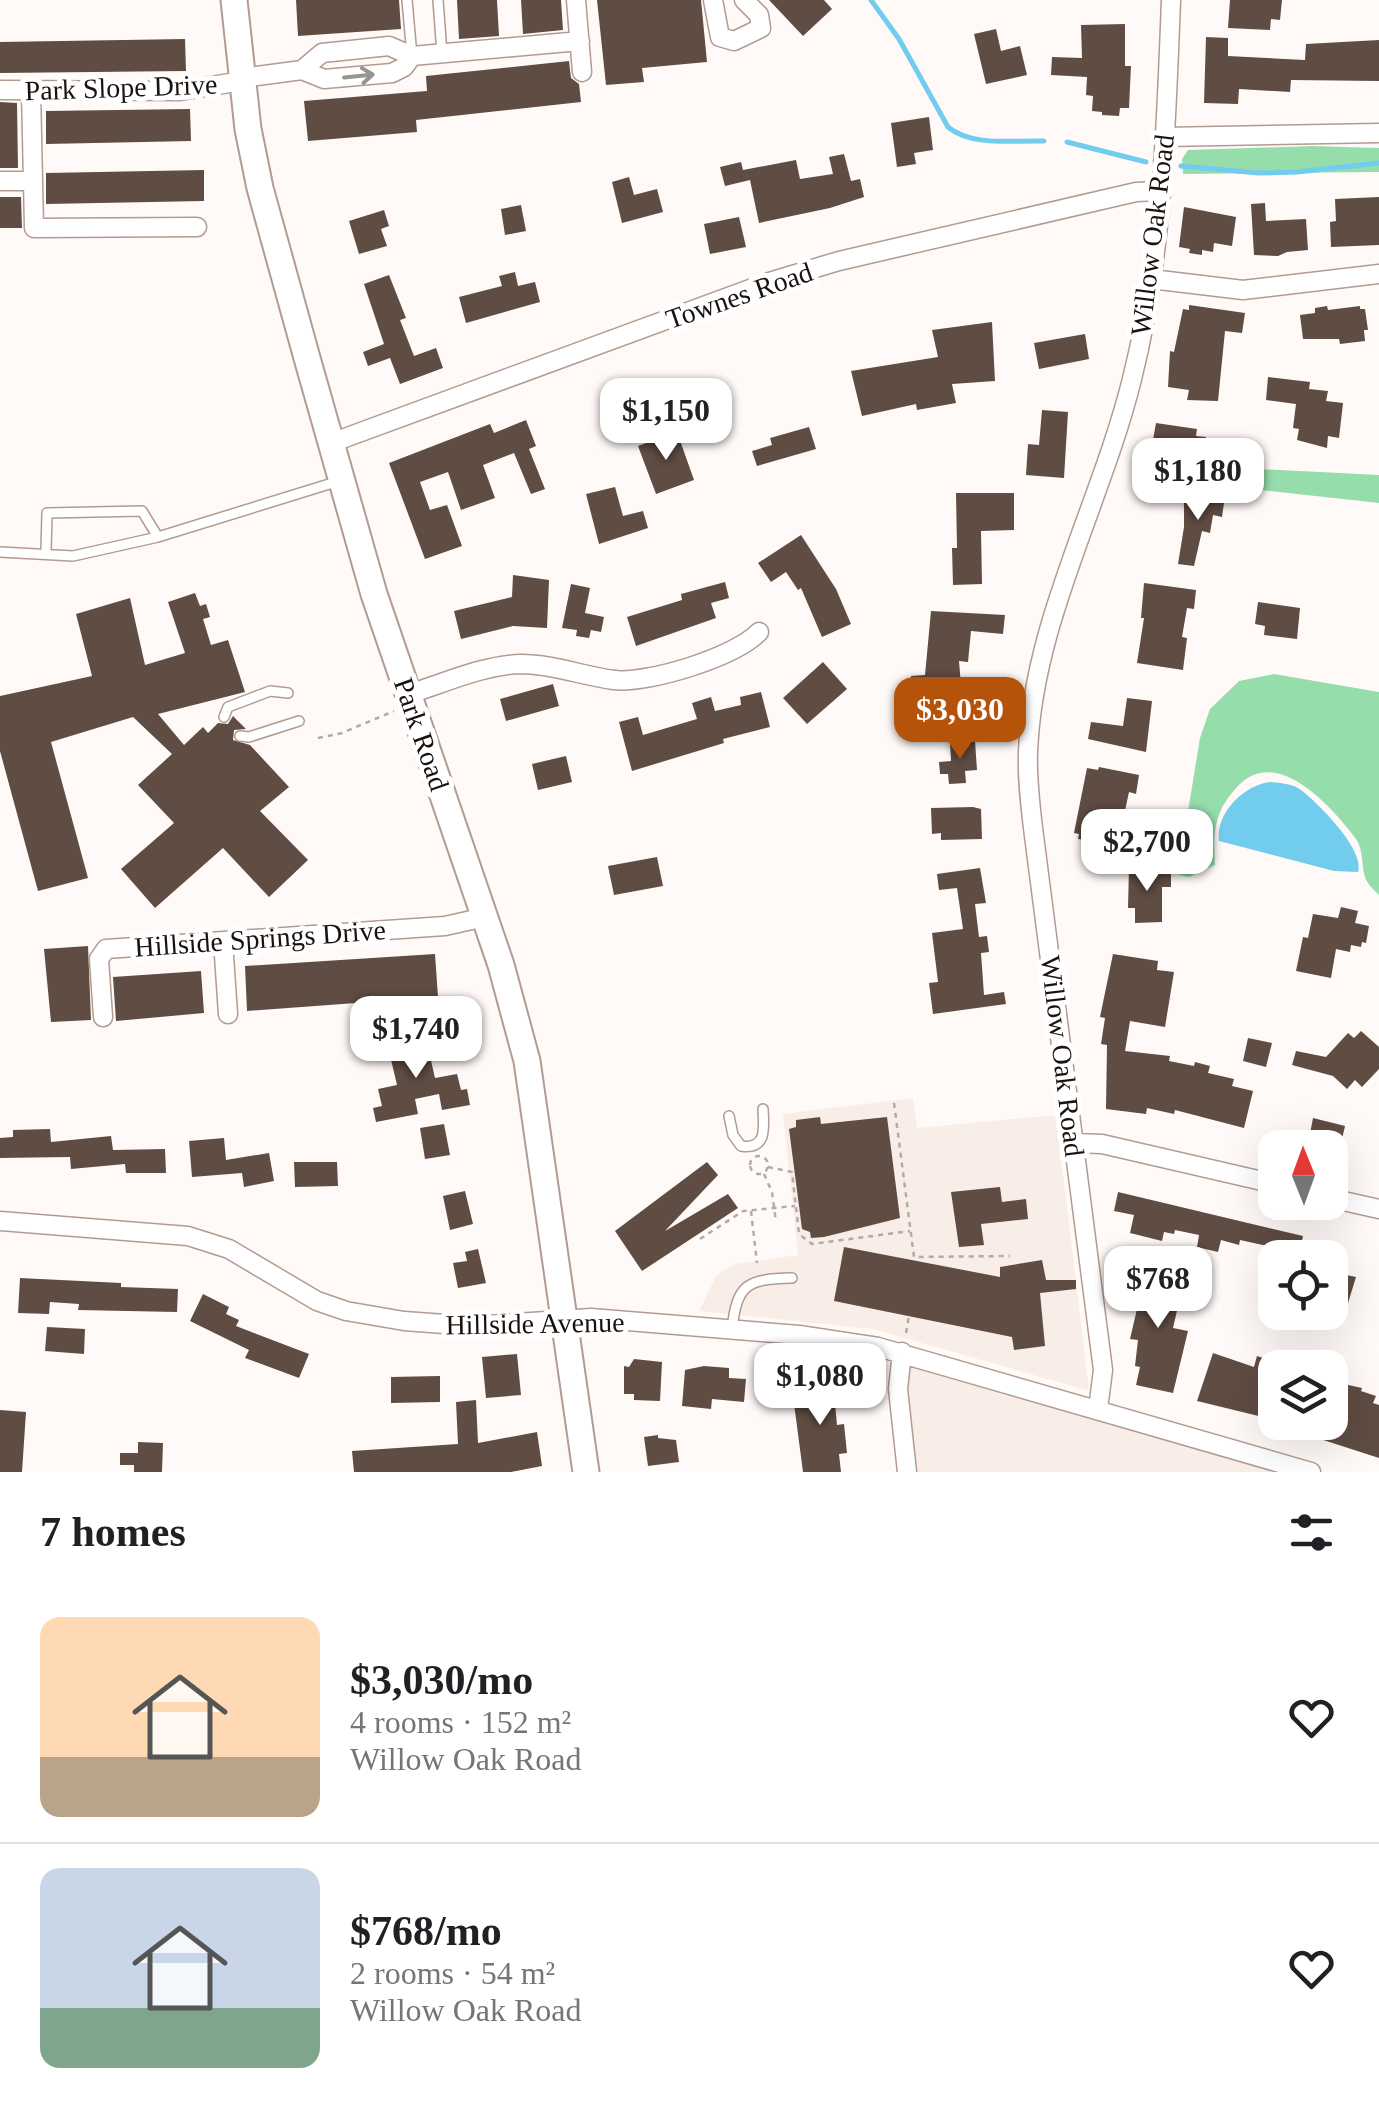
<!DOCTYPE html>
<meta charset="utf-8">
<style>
:root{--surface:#fff;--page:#f6f6f6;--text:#202124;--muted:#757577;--line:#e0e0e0;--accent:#b45309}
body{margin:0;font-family:Georgia,serif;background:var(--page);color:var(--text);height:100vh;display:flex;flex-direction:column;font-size:38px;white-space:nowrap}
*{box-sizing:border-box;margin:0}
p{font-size:32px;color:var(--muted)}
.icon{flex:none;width:55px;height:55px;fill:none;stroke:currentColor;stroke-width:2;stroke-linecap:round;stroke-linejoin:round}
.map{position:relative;height:1472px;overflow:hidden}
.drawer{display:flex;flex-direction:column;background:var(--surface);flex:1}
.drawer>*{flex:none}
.needle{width:65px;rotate:359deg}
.tools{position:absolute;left:1258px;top:1130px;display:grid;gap:20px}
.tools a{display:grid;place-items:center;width:90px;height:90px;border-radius:20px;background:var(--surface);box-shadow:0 10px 40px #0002;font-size:50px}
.price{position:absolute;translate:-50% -85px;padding:0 22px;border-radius:20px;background:#fff;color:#222;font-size:32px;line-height:65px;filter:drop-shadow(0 2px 5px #0008)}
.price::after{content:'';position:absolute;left:50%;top:60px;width:30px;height:22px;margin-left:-15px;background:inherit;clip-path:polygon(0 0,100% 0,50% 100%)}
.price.active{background:var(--accent);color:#fff}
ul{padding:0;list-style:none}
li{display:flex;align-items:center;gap:30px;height:250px;padding:0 40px}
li+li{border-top:2px solid var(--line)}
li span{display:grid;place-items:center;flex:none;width:280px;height:200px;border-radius:20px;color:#555}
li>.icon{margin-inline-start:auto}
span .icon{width:120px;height:120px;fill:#fffc;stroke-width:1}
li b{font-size:42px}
h2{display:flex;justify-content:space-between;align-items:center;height:120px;padding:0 40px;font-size:42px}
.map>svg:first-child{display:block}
</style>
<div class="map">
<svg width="1379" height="1472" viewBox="0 0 1379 1472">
<rect width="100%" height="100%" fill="#fffaf8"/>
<path fill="#f9ede7" d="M913,1098l4,30 139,-13 33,276 -216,-62 -174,-18 17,-35 18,-12 64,-9 -15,-141z
M907,1362l380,110h-374l-10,-87z"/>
<path fill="#96ddac" d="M1313,146l66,2v24l-196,2 -1,-15 6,-9z
M1258,469l121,6v28l-136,-15 3,-10z
M1274,674l105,18v203c-5,-5 -12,-11 -14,-18 -4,-12 -1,-26 -9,-38 -23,-31 -79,-95 -118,-53 -24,25 -25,46 -23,79l-26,12 -9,-2 -5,-13 7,-14 18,-110 10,-29 29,-28z"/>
<path fill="#72ccee" d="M1271,782c11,1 22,2 30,8 18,14 64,60 57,82l-24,-1 -115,-30c-4,-28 26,-57 52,-59z"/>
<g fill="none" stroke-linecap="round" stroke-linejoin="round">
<path stroke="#72ccee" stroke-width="5" d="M871,0l28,39 49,88c24,20 66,13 96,14
M1067,142l79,20
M1181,166l78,7 38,-1 82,-9"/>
</g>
<path fill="#5f4c43" d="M296,0h103l2,29 -103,7z
M457,0h40l2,36 -40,3z
M521,0h40l2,30 -40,4z
M597,0h104l6,62 -65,6 2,14 -38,3z
M769,0h55l8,9 -29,27z
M1230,0h52l-2,20 -9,-1 -1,11 -42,-2z
M1125,24v42h6l-2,42h-9l-1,8 -17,-1v-3l-10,-1 1,-15 -7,-1 1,-18 -36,-2 1,-18 30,1 -1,-33z
M996,29l5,22 19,-5 7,29 -41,9 -12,-50z
M1206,37l22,1v18l77,4 1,-16 73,-4v41l-88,-1 -1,12 -51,-3 -1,15 -34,-1z
M185,39l1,32 -186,2v-31z
M569,61l2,17 8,6 2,18 -165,18 1,12 -109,9 -4,-40 123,-10 -1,-15z
M0,102l17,1 1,65h-18z
M190,109l1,32 -145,3v-33z
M929,117l4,33 -19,3 2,11 -19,3 -6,-44z
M844,154l7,27 9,-2 4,18 -34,11 -71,15 -9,-43 -25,6 -5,-19 21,-5 2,8 53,-10 4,19 33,-5 -4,-17z
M204,170v31l-158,3v-31z
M629,177l5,18 23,-6 6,23 -41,11 -10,-41z
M0,197h21l1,31h-22z
M1379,197v48l-48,2 -1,-25 6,-1 -1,-22z
M1265,203l1,18 40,-2 2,31 -21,2 -9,4 -24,-1 -3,-51z
M521,205l5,26 -21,4 -4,-26z
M1184,207l52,10 -4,29 -18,-3 -1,9 -11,-2v5l-13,-2 1,-4 -11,-2z
M384,210l5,16 -8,3 6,17 -28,8 -10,-33z
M739,217l7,30 -36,7 -6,-30z
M515,272l3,14 17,-4 5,20 -74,21 -7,-26 43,-11 -3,-10z
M389,275l17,43 -6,2 14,36 22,-8 7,20 -43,16 -10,-26 -22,8 -5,-14 21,-8 -20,-60z
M1189,305l56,8 -3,20 -17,-2 -7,70 -31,-1 2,-10 -21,-3 2,-36 4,1 9,-43 6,1z
M1327,306l1,4 32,-4v3h5l3,21h-4l1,11 -25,3 -1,-5h-36l-3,-24 15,-2v-5z
M992,322l3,59 -43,3 4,19 -39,7 -1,-6 -54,12 -11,-45 87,-14 -6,-27z
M1085,334l4,25 -50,10 -5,-26z
M1268,377l42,5 -1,7 19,2 -2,10 17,2 -4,35 -11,-2 -1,12 -30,-8 2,-11 -6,-1 3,-24 -30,-4z
M1042,410l26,2 -4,66 -38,-3 2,-31 11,1z
M526,420l10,26 -7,3 16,40 -14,5 -17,-41 -31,12 12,33 -34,12 -13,-38 -28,10 10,28 17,-5 15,41 -37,13 -36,-96 101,-39 4,9z
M1156,423l41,6 -1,7 10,1 -3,17 -6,-1 -1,10 -46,-6z
M809,427l7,22 -59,17 -5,-15 20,-6 -2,-7z
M677,432l17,48 -38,14 -18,-48z
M615,487l8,29 20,-5 5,17 -49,16 -13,-50z
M1194,490l31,6 -3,21 -9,-2 -3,18 -8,-2 -8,35 -16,-2 6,-37v-26l8,1z
M956,493h58v37l-33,1 1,53 -29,1 -1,-37h5z
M801,535l35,54 15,35 -29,13 -21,-49 -3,2 -12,-18 -15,10 -13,-19z
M513,575l36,5 -2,48 -34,-2 -52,13 -7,-28 58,-14z
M725,582l4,16 -18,5 5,15 -80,28 -9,-29 55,-17 -1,-6z
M1144,583l52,7 -2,19 -7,-1 -5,29 5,1 -4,32 -46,-7 7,-45h-3z
M571,584l19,4 -5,25 19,4 -3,15 -10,-2 -2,8 -13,-2 1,-6 -15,-2z
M195,593l5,13 6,-2 4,13 -7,2 8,26 17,-5 17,52 -87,22 26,31 19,-18 5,6 10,-10 10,1 5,-8 13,13 -12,1 -1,10 17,5 39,42 -29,24 48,49 -39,37 -46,-49 -68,60 -34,-39 53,-46 -36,-38 34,-31 -39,-37 -82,25 37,136 -50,13 -38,-140v-55l92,-20 -16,-62 54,-16 15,67 40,-12 -17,-51z
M1258,602l42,6 -3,31 -33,-4 1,-9 -10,-2z
M931,611l74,4 -2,19 -32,-3 -3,31 -9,-1 4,49 -49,7 -3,-41 14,-1z
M823,662l24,27 -40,35 -24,-26z
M553,684l6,22 -53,15 -6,-22z
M761,692l9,35 -47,12 1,4 -92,28 -13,-49 19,-5 5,18 54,-16 -5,-16 19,-6 4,14 26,-6 -1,-8z
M1127,698l25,3 -6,51 -58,-13 3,-17 32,4z
M975,741l2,29 -12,1 1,12 -17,1 -1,-10h-8l-1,-12 12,-1 -1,-18z
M566,756l6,26 -34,8 -6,-26z
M1099,767l40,8 -3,19 -7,-2 -6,28 5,1 -3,13 6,1 -4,18 -42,-9 1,-4 -8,-1 1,-5 -5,-1 13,-65 11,2z
M973,807l8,2 1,30 -41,1v-7l-9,1 -1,-26z
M657,857l6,29 -49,9 -6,-29z
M1142,867v6h29v14h-9v35l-27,1v-15h-7l1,-40z
M980,868l6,35 -11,1 4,33 8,-1 2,16 -8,1 3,42 20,-3 2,12 -73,10 -4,-31 9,-1 -6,-49 31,-4 -6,-41 -18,2 -2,-16z
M1341,907l17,4 -3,12 14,3 -3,17 -4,-1 -1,5 -10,-2 -1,7 -14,-3 -5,29 -35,-7 7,-34 5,1 5,-24 25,4z
M88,946l3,74 -40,2 -7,-73z
M435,954l3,43 -191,14 -2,-45z
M1113,954l45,7 -1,9 17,2 -9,55 -35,-6 -5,30 45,5 -1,5 25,5 1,-4 15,4 -2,7 26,6 -2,7 21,5 -9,37 -69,-18 -1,4 -27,-6 -1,6 -40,-5 1,-64 -6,-1 4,-26 -5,-1z
M201,971l3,42 -88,8 -3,-44z
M424,1030l11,48 22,-4 4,16 6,-1 3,16 -28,5 -3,-16 -24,5 3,15 -42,8 -3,-14 9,-2 -4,-17 19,-4 -9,-38 14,-3 -2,-8z
M1361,1031l18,16v22l-17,18 -7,-7 -8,9 -14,-13 -41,-11 4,-14 30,6 22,-24 6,5z
M1248,1038l24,5 -6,24 -23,-6z
M820,1117l1,7 66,-7 13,101 -76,19 -13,1 -1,-6 -8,-3 -13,-100 7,-2v-7z
M1313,1118l32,8 -5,22h-29l2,-8 -4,-1z
M444,1124l6,31 -25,4 -5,-31z
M50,1129l1,13 60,-6 2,14 52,-1 1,24h-40l-1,-9 -54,5 -1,-12 -70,1v-20l13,-1v-7z
M224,1138l2,22 43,-7 5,28 -30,6 -2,-14 -50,4 -3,-36z
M294,1162h43l1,24 -43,1z
M707,1162l11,13 -53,56 63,-37 10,14 -96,63 -27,-40z
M1000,1187l2,15 24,-3 2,20 -47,5 3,21 -25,2 -8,-55z
M465,1191l8,33 -23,6 -7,-34z
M1118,1192l185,44 -5,22h-19l2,-9 -41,-9 -1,5 -18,-5 -3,12 -21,-5 2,-12 -24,-5 -1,4 -10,-2 -2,9 -32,-8 4,-18 -20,-4z
M844,1247l156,30v-10l42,-7 4,20h30v9l-36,4 5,53 -31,4 -2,-13 -178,-36z
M478,1249l8,34 -28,5 -5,-25 14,-2 -2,-9z
M1332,1272l24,5 -8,26 -18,-3z
M1132,1274l60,13 -4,17 -9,-2 -6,26 15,3 -15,62 -37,-8 4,-18 -5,-1 3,-26 -8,-1 7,-30 -9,-2z
M20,1278l101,5v4l57,2 -1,23 -99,-2 1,-6 -29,-2 -1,12 -31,-1z
M203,1294l26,13 -3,7 13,6 -3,6 73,28 -10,24 -54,-20 4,-8 -59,-29z
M47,1327l38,2 -1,25 -39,-3z
M1213,1353l41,14 3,-11 18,6v58l-78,-19z
M517,1354l4,41 -35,3 -4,-41z
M634,1359l28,3 -2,39 -26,-1v-6h-10v-28l5,1z
M704,1366l25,2v10l17,1 -2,23 -32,-3 -1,10 -29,-3 3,-36z
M832,1372l5,53 7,-1 3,29 -8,1 2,18h-38l-10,-76 22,-3 -2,-19z
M440,1376v26l-49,1v-26z
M1330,1381l32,7 -1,3 15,5 -3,7 6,2v53l-99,-32v-4h50z
M476,1400l2,43 59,-11 5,34 -31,6h-157l-2,-21 106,-7 -2,-42z
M0,1410l26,2 -4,60h-22z
M658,1435v3l18,2 3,22 -31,4 -4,-29z
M138,1442l25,1 -1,29h-28v-7h-14v-12h18z"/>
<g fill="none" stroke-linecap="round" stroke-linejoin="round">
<g stroke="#b29b91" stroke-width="12">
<path id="lane" d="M407,0l5,56
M438,0l4,54
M0,552l73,4 85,-19 181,-56
M46,552l1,-39 95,-2 16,26
M224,717l4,-10 42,-16 18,2
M240,736l9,1 50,-16
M729,1116l4,19 8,11c26,4 23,-18 22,-37
M732,1329c5,-45 15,-50 60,-51"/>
</g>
<g stroke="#b29b91" stroke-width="21">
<path id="street" d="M576,0l6,72
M713,0l7,37 14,4 27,-13 -2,-13 -15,-15
M302,70l20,-17 67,-7 23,10
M242,78l60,-8 22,9 68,-6 12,-6 8,-11 168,-15
M0,90l180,1 62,-10
M31,90l3,138 163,-1
M1164,137l215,-4
M0,181h33
M1151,279l92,11 136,-16
M331,443l438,-161 70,-21 297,-69 24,-1
M409,694c36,-11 74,-29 112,-30 31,0 62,12 93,16 34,4 121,-23 145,-48
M223,941l5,73
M103,1017l-4,-58 7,-10 339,-23 40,-9
M1075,1143l27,1 173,40
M1330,1198l49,11
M0,1221l188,15 41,13 88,52 29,10 58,10 68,5 119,-8 208,17 79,12 433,125
M902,1352l-4,37 9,83
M1098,1409l5,-39 -70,-542c-3,-25 -6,-50 -5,-76 5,-130 73,-248 104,-373 31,-123 34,-253 39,-379"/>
</g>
<g stroke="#b29b91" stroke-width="29">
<path id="secondary" d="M234,0l14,129 12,59 47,170 67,236 127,371 26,96 59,411"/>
</g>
<path stroke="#b1aba9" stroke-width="2.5" stroke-dasharray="5 5" stroke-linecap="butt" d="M318,738l24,-5 52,-22
M894,1103l20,154 96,-1
M750 1165a9 9 0 1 1 18 0a9 9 0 1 1-18 0Z
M768,1167l24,5 7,62 13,10 98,-13
M764,1174l8,18 4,30
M751,1211l6,52
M700,1239l43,-28 52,-5
M906,1333l3,-17"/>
<use href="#lane" stroke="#fff" stroke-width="9"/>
<use href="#street" stroke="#fff" stroke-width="18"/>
<use href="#secondary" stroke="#fff" stroke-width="25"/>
</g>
<defs><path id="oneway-shaft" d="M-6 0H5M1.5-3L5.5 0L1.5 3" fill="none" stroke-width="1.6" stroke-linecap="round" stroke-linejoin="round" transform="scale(2.5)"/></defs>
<use stroke="#989493" href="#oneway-shaft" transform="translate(359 76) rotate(-6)"/>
<g text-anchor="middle" stroke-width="10" stroke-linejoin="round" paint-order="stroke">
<g font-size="28" fill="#1a120e" stroke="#fff">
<text transform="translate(121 87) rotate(-2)" y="10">Park Slope Drive</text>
<text transform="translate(1152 235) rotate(-83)" y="10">Willow Oak Road</text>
<text transform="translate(739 295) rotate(-19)" y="10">Townes Road</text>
<text transform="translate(422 734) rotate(71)" y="10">Park Road</text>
<text transform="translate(260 938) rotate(-4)" y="10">Hillside Springs Drive</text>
<text transform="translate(1063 1056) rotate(83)" y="10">Willow Oak Road</text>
<text transform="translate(535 1323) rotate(-1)" y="10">Hillside Avenue</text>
</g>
</g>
</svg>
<div class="tools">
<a><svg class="needle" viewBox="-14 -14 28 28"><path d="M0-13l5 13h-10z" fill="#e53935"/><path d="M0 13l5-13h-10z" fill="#757577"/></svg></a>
<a><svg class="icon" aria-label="locate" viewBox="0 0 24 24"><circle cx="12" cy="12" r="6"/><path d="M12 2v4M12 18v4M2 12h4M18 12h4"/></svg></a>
<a><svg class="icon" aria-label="layers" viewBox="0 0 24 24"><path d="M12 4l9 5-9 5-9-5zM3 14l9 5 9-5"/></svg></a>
</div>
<b class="price" style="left:666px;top:463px">$1,150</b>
<b class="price" style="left:1198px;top:523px">$1,180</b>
<b class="price active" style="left:960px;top:762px">$3,030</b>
<b class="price" style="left:1147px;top:894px">$2,700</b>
<b class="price" style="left:416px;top:1081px">$1,740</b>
<b class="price" style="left:1158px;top:1331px">$768</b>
<b class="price" style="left:820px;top:1428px">$1,080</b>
</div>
<section class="drawer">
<h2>7 homes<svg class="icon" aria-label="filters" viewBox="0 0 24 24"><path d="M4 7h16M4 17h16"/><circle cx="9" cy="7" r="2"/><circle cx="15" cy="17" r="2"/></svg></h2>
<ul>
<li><span style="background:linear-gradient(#ffd9b3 70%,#b9a48a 0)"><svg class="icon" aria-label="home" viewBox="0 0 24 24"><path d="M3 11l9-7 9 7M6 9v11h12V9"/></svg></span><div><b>$3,030/mo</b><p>4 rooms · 152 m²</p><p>Willow Oak Road</p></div><svg class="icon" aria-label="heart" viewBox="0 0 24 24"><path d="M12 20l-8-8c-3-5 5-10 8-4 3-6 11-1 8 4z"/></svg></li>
<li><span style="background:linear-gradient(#c9d6e8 70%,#7fa58c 0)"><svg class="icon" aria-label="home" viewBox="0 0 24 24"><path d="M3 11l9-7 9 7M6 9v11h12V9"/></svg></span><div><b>$768/mo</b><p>2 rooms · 54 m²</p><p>Willow Oak Road</p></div><svg class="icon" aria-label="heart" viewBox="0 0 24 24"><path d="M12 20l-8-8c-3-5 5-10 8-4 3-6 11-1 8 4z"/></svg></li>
</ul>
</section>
